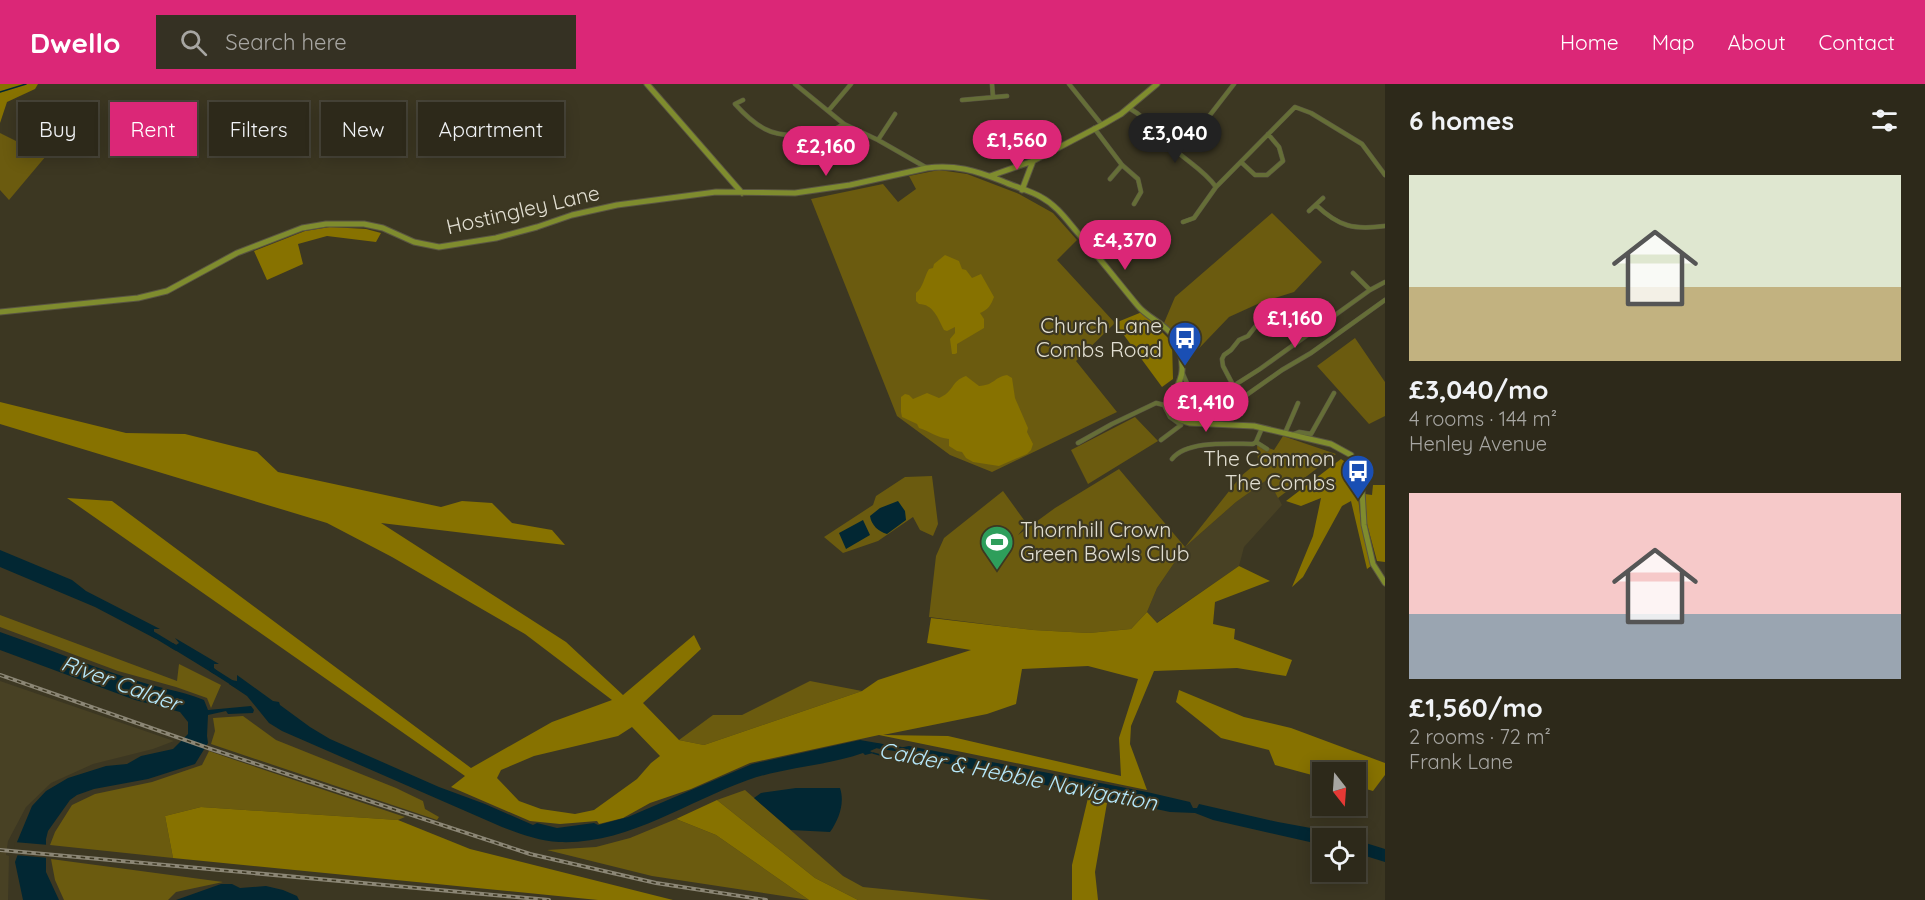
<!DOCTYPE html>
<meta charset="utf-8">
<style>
:root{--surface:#2d291a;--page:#353123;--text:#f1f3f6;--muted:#a7a6a2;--line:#484539;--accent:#db2777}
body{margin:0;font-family:Quicksand,sans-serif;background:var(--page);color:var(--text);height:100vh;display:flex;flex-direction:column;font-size:22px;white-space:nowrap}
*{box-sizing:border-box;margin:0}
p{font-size:20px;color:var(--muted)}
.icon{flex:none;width:33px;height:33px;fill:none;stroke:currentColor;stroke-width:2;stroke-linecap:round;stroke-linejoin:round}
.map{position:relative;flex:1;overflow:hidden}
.panel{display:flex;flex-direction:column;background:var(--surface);width:540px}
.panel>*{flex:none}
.hud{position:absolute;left:18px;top:18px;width:570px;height:54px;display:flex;gap:12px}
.needle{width:39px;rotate:163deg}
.fabs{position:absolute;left:1312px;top:678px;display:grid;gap:12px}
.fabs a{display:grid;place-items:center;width:54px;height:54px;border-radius:0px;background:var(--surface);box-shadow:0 3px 15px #0003,0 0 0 2px var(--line);font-size:30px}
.price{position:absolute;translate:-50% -51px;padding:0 14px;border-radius:21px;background:var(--accent);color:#fff;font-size:20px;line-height:39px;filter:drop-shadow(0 2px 3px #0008)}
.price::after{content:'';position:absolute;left:50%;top:36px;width:18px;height:14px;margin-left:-9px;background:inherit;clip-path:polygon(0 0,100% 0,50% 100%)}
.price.selected{background:#222;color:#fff}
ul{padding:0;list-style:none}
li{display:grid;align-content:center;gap:12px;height:318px;padding:0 24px}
li span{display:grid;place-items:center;height:186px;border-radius:0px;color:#555}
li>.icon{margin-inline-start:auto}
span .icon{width:108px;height:108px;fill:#fffc;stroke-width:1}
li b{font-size:26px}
h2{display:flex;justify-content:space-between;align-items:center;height:72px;padding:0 24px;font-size:26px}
.pill{padding:0 21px;border-radius:0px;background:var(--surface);box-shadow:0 3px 15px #0003,0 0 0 2px var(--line);font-size:21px;line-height:54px}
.pill.selected{background:var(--accent);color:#fff}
header{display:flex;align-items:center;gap:36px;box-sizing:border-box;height:84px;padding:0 30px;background:var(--accent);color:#fff}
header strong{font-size:28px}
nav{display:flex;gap:33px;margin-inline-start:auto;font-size:21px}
.search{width:420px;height:54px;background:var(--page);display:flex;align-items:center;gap:15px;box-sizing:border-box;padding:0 21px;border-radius:0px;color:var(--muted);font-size:22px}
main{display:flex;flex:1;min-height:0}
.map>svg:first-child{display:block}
</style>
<header>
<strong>Dwello</strong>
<div class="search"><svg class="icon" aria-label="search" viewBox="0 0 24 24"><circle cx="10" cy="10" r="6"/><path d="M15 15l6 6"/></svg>Search here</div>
<nav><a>Home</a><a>Map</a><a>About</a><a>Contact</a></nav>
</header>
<main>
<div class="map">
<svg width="1385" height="816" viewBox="0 0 1385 816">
<rect width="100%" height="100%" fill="#3c3722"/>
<path fill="#484124" d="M1268,394l14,27 -38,42 -5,19 -83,57 -9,-11 10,-24 28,-41 51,-45z
M0,597l174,60 -21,8 -60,15 -42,19 -25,24 -18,34 -2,14 3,1 -1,44h-8z"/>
<path fill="#6b5b0f" d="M0,49l46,23 -37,44 -9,-10z
M939,86l28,4 52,20 34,19 24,27 -20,20 58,63 -39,38 41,51 -125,60 -42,-17 -53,-39 -86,-217 72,-15 15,18 18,-13 -7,-13z
M1272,129l50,49 -28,30 -32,10 -33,15 -45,47 -5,-23 -15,-18 11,-26z
M1355,254l30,44v34l-16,8 -52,-58z
M1135,333l23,24 -70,43 -17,-34z
M1283,352l53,18 -58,44 -10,-19 -32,23 -51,45 -28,41 -10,24 -16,17 -42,4 -56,-3 -104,-13 7,-61 8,-18 59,-47 24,33 -9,11 37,-27 64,-39 66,78 56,-71 17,-14 -1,-18 17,6z
M932,392l6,48 -5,12 -13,-6 -7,-13 -35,24 -35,12 -19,-16 49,-32 3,-9 29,-19z
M0,531l177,66 2,-17 42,21 -10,23 -4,-10 -31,-11 -58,-16 -118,-44z
M810,597l52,10 -158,54 -25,-5 34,-25h29z
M243,632l33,24 120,48 27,13 2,8 14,8 -2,3 -226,-76 4,-13 -2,-13z
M209,667l23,8 173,58 -7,3 -197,-13 -36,9 8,42 -123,-13 5,-13 17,-27 23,-11 57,-12 50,-17z
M745,706l98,86 20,11 128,13h-133l-43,-22 -98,-78z
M676,735l40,16 93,65 -157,-24 -105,-26 49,-3 34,-9z
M51,775l172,23 -47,10 -8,8h-104l-9,-20z"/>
<path fill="#877200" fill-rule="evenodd" d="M0,0h38l-3,5 -28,13 -7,21z
M330,143l36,2 15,4 -5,9 -49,-6 -29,8 5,20 -36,16 -13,-29 51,-20z
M945,171l14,6 3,8 4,1 6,8 9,-4 13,23c-3,8 -6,13 -14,16l4,6v9l-27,16v9l-2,1h-3l-2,-15 5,-6v-6l-8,4 -3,-1c-6,-12 -11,-26 -25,-26l-3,-3v-8c7,-5 8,-16 13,-24l4,-1 1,-4z
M1142,228l30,30 1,37 -11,8 -47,-64z
M1007,291l5,3 3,20 13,30 -1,4 6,12 -2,6 -4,4 -28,12 -26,-4 -7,-4 -4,-6 -5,-1 -8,-5v-7c-12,-1 -20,-8 -30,-11l-2,-4 -15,-7 -1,-5v-15l4,-3 4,1 4,4 14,-6 12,5c15,-6 12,-17 27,-22l13,10c16,-1 15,-9 28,-11z
M0,318l126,31 59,1 72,18 21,20 163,35 21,-6 30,2 20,20 40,7 13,15 -184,-22 185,119 57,53 71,-60 7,14 -58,54 36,37 25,5 158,-54 16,-11 93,-30 -44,-7 4,-25 102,12 56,3 42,-4 16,-17 10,11 82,-57 31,15 -55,21 -2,22 22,5 -1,10 58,21 -6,16 -49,-8 -83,3 -23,55 -1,18 17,46 -268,-55 -129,28 -59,26 -41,14 -27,15 -24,6 -2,-3 -37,3 -30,-3 -79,-34 14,-11 -398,-278 45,3 359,267 81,-46 60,-22 -87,-66 -133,-77 -65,-34 -327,-99zM1088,582l50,13 -19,59 2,38 -173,-40 -65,-1 104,-21 29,-10 6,-35zM632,643l28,29 -9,7 -14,16 -43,31 -19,4 -34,-5 -22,-8 -22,-23 4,-8 33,-14 84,-20z
M1341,375l9,6 6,15 5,43 10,43 -4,3 -16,-68 -9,5 -39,71 -11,10 21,-51 8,-38 -20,8 -15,-5z
M1373,401h12v77l-8,-1 -10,-37 -2,-30 7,1z
M1179,606l65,27 47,11 94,35v12l-12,16 -17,-5v-14h-33v6l-48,-13 -6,-15 -48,-12 -45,-36z
M1088,714l19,5 -12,69 3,28h-26v-35z
M717,716l98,78 43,22h-49l-93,-65 -40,-16z
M201,723l197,13 72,29 203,51h-75l-425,-42 -8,-42z"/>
<path fill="#022733" d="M898,417l7,10 1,9 -19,14c-8,-2 -16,-9 -17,-18l10,-8z
M863,436l7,15 -24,14 -7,-16z
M0,466l72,30 14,11 74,38h-6v4l4,2 -2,4 -61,-32 -95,-40z
M0,548c43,15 85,32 128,46 25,9 51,12 76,22l4,10 43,-4 3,4 -1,3 -25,1 -2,-3 -18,4 -1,21 1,7 -13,21 -47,15 -54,10 -17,6 -7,5 -22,31 -2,8v33l13,28h-36l-8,-38 3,-8 -1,-12 15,-36 14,-15 22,-13 38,-12 21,-2 14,-8 32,-7 15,-15v-12l-8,-10 -45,-12 -135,-50z
M175,554l44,26h-5v4l3,3 -3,3 -44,-27 3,-4 3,2 3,-2z
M237,591l36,26 6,1 1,3 30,22 20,12 109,48 46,17 48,21 4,-2 20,5 37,-5 4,2 30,-8 124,-53 108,-24 23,4 -1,4h-5l-7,3 3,2 -8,2 -2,-2c-37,13 -78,14 -115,27 -62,22 -121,65 -189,62 -20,-1 -39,-8 -57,-15l-220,-96 -13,-8 -22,-27 -18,-12 2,-4 6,1z
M909,662l238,46 43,10 3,6h4l2,-4 79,18 49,9 23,7h-27v7l-110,-25 -18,-7 -25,-1 -264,-57 -7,-4v-3z
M796,704h44c5,15 -1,31 -10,44l-39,-2 -37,-32 7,-5z
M1356,756l29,9v13l-29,-9z
M221,800h11l8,4 26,-2 17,4 14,6 2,4h-123z"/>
<path fill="#3c3722" d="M14,758l35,3v13l-34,-3z"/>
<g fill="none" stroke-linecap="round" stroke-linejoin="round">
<path stroke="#022733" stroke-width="1.5" d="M0,8l26,-8
M873,669l18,5 16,1"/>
<path stroke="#022733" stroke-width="5" d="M153,550l23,14
M212,586l22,14
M878,662l27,4"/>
<g stroke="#5a5542" stroke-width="5">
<path id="street" d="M795,0l49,40 34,16 49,28
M992,0l1,13
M1069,0l33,41
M743,16l-8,4c9,10 18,19 30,25 14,8 51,9 66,2 5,-2 9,-5 13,-7
M962,16l45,-4
M1129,24c18,10 30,27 45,41 14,13 31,22 42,38l-22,31 -11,4
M829,26l22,-26
M1210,31l24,-31
M1094,44l28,37 16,14 3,13 -7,12
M878,56l17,-26
M1241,78l14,13h12l16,-14 -4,-14 -11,-13
M1110,95l12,-14
M1216,103l79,-80 16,6 51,31 23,31
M1316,121c23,22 38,25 69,21
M1309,127l14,-13
M1353,189l17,17
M1292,232l16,18
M1182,288l12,27 2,2h8l15,-6 41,-26 110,-79 15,-8
M1233,301l-10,-19 -1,-7 2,-4 7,-5 8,-10 9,-4 7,-9
M1210,326l16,-4 12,-5 44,-31 29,-17 74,-53
M1285,349l13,-30
M1294,350l5,-2 12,2 23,-41
M1161,356l20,-15
M1256,358l11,7
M1078,359l34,-19 44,-21 8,2 6,12 11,8
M1172,375c15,-19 59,-15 81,-15l3,-2 6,-14"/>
</g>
<g stroke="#5a5542" stroke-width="7">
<path id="secondary" d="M647,0l95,109
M990,92l43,-15 69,-36 19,-11 36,-30
M1022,106l11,-29
M0,228l138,-14 29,-7 70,-38 65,-25 24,-4h38l19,4 31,14 25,5 57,-9 41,-11 35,-12 45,-10 99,-13 79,1 55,-8 77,-17c27,-4 50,3 75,13 13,6 27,9 39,16 15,8 25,22 36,35 21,24 41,50 61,74 10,12 26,17 35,30 6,8 10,24 9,35 -1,19 -28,44 8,52l64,3 77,18 20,11 10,18 3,52 9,39 12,19"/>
</g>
<use href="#street" stroke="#656e37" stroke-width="4"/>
<use href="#secondary" stroke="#7f8c2e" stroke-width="5"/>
<g stroke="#8b8675" stroke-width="4">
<path id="rail" d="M0,591l208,73 322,106 126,29 110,17
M0,766l549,50"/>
</g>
<use href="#rail" stroke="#3c3722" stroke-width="1.5" stroke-dasharray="4.5" stroke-linecap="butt"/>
</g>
<defs>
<g id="bus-pin" transform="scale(1.725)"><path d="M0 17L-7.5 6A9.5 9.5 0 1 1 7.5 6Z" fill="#1a4fb4" stroke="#3c3722"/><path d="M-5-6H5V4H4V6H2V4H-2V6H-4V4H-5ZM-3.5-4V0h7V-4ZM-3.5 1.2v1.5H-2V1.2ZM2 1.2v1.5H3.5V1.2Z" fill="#fff"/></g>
<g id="stadium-pin" transform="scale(1.725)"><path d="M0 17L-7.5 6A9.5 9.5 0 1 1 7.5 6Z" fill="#2e9e5b" stroke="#3c3722"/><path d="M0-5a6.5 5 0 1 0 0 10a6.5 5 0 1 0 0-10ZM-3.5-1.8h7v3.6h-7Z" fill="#fff"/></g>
</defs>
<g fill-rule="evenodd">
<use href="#bus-pin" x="1185" y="254"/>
<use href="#bus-pin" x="1358" y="387"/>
<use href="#stadium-pin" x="997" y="458"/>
</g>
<g text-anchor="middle" stroke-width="4.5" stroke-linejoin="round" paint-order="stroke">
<g font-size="21" fill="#e2dfd2" stroke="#3c3722">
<text transform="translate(523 126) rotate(-13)" y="7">Hostingley Lane</text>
</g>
<g font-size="21" fill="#e2dfd2" stroke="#3c3722" text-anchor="end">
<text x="1162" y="249">Church Lane<tspan x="1162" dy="24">Combs Road</tspan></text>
<text x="1335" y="382">The Common<tspan x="1335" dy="24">The Combs</tspan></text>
<text x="1020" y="453" text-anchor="start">Thornhill Crown<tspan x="1020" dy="24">Green Bowls Club</tspan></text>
</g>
<g font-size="22" font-style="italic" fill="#b6e8fb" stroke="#3c3722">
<text transform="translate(121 599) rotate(20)" y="8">River Calder</text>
<text transform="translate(1018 692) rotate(11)" y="8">Calder &amp; Hebble Navigation</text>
</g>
</g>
</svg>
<div class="fabs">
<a><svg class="needle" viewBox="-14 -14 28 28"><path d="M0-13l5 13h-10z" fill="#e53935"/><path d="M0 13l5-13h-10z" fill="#a7a6a2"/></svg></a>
<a><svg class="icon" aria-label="locate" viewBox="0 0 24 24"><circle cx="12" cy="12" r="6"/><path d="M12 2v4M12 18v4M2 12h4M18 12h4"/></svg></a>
</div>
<b class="price selected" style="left:1175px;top:80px">£3,040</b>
<b class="price" style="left:1017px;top:87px">£1,560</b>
<b class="price" style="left:826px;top:93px">£2,160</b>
<b class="price" style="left:1125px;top:187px">£4,370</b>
<b class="price" style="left:1295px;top:265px">£1,160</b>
<b class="price" style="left:1206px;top:349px">£1,410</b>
<div class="hud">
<a class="pill">Buy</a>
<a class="pill selected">Rent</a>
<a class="pill">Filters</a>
<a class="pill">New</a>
<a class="pill">Apartment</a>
</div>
</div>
<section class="panel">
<h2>6 homes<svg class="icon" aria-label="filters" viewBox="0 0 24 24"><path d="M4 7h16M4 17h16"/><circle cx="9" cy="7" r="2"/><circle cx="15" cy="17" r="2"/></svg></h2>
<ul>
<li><span style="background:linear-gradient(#dfe7d0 60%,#c2b280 0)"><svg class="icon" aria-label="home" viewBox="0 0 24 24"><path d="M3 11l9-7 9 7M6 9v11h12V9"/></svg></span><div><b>£3,040/mo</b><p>4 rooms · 144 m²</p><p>Henley Avenue</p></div></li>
<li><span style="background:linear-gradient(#f6c9c9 65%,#9aa5b1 0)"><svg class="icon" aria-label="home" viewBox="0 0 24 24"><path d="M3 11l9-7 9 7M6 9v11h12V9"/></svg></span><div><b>£1,560/mo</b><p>2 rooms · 72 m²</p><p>Frank Lane</p></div></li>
</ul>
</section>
</main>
